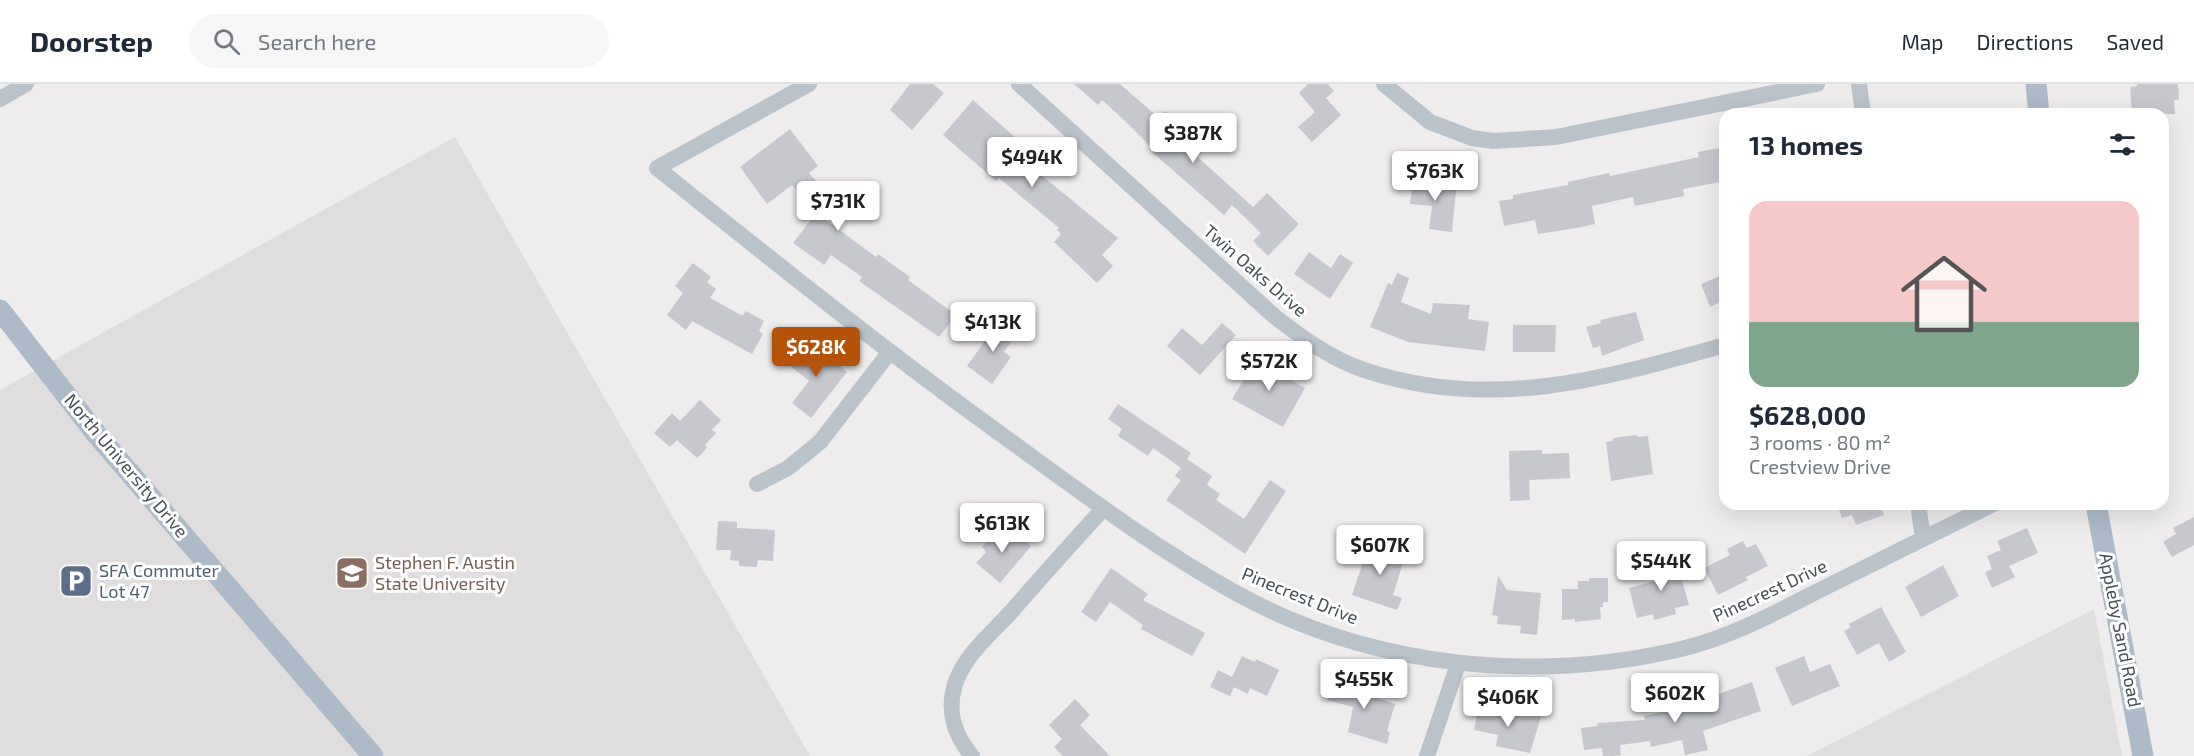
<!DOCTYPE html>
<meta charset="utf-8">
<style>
:root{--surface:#fff;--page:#f6f6f7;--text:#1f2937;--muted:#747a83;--line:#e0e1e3;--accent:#b45309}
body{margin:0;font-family:"Exo 2",sans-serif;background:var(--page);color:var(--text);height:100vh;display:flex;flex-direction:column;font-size:22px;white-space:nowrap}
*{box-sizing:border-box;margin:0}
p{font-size:20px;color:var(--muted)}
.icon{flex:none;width:33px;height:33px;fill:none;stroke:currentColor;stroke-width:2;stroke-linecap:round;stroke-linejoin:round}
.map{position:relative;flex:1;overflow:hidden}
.sheet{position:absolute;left:1719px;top:24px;width:450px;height:402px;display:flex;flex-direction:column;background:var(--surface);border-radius:18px;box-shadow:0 6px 24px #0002}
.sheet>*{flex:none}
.price{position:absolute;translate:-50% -51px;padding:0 14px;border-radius:6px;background:#fff;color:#222;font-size:20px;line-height:39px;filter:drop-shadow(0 2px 3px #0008)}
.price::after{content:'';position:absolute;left:50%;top:36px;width:18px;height:14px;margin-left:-9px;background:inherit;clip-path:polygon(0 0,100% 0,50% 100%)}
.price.current{background:var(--accent);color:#fff}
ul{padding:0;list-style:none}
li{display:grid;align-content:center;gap:12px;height:318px;padding:0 30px}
li span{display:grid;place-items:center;height:186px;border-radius:18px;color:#555}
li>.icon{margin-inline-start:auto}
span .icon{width:108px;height:108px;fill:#fffc;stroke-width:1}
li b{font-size:26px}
h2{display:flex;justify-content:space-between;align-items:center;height:72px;padding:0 30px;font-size:26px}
header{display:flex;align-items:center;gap:36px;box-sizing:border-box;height:84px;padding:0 30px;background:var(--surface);border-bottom:2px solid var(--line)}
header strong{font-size:28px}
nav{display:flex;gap:33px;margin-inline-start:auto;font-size:21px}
.search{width:420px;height:54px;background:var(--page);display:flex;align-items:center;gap:15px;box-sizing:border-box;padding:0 21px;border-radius:33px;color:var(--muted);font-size:22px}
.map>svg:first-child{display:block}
</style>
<header>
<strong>Doorstep</strong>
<div class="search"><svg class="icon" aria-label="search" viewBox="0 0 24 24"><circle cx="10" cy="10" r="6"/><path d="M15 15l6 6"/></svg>Search here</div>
<nav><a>Map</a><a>Directions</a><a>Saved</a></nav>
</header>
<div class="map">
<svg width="2194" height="672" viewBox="0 0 2194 672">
<rect width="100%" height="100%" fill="#eeecec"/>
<path fill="#dfdddd" d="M455,53l355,619h-810v-366z
M2094,525l28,147h-315z"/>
<path fill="#c7c8ce" d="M910,0h23l11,9 -32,37 -22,-20z
M1074,0h46l39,34 6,-7 13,11 5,-6 13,11 -15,15 72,65 14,-14 32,31 -31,32 -15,-15 8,-8 -29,-28 -8,10 -72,-63 2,-2 -30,-30 -22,-20 -4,5z
M1308,0h20l6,7 -8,7 15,17 -29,27 -14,-15 17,-15 -16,-19z
M2137,0h41l1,16h-5l1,14h-43l-2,-27 7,-1z
M973,16l53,47 -8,9 100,82 -16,17 11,11 -16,17 -43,-41 7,-8 -4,-4 2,-2 -60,-50 -3,3 -53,-46z
M790,45l28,37 -9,7 25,28 -16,13 58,43 2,-3 32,23 -2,3 48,35 -17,22 -80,-56 3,-4 -31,-22 -7,10 -31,-22 24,-31 -25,-27 -25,19 -27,-37z
M1725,63v34l-42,8 1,7 -49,10 -2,-9 -41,9 3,18 -18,4 -39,6 -3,-14 -31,6 -5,-25 14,-2v-4l55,-10v-3l41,-9 1,3 89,-19 -1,-5z
M1413,94l33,3 -1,8 11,1 -4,42 -23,-3 3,-23 -22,-2z
M1309,168l22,16 9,-14 13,9 -23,36 -36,-25z
M693,179l18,14 -4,5 9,7 -6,9 29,16 4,1 3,-4 18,10 -5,10 4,3 -11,20 -60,-33 -6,9 -19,-15 16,-22 -8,-7z
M1397,189l12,5 -8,24 30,12 2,-11 37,2 -2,14 21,3 -4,29 -77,-9 -38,-15 18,-44 4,2z
M1725,190v26l-15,7 -9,-23z
M1636,228l8,28 -42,16 -2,-10 -7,2 -7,-21 15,-4 -1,-3z
M999,237l18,12 -13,19 7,5 -19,27 -25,-18z
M1222,239l14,12 -36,40 -33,-29 15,-18 20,17z
M1513,241h43l-1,27h-42z
M808,257l39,31 -36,46 -19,-15 17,-22 -20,-16z
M1256,276l11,6 2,-4 22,12 -2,5 16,9 -22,39 -51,-28z
M700,316l21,20 -9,10 4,3 -11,12 2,3 -10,10 -20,-18 -7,7 -16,-14 18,-20 8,8z
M1118,320l73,49 -10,15 -28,-20 -5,8 -30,-20 4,-7 -14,-10z
M1637,351l1,2 10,-1 5,38 -42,7 -5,-39 7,-1v-3z
M1542,366v4l27,-1 1,25 -41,2 1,20 -20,1 -1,-50z
M1187,375l25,17 -5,9 13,9 -4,6 28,19 26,-39 16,11 -41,63 -79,-54 15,-20 -6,-4z
M1837,420h43l4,11 -28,10 -4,-10 -10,3z
M2194,433v28l-22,12 -9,-15 13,-8 -3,-6z
M718,437l19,1v6l38,2 -2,31 -15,-1 -1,7 -18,-1v-5l-9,-1 1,-10h-15z
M2027,444l11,25 -29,13 6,11 -23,11 -7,-16 7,-3 -5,-13 14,-6 -4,-9z
M1004,445l8,4 1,-2 18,15 -31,37 -24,-20 10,-11 -4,-5 12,-15 6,2z
M1370,457l36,12 -13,42 9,3 -5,12 -45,-15z
M1743,457l4,7 9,-4 12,22 -22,11 2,3 -30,15 -14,-27 26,-13 -3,-6z
M1675,471l14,50 -14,3 1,6 -22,6 -1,-6 -16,4 -8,-30 30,-8 -5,-19z
M1943,481l16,31 -38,21 -16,-30z
M1111,484l37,26 -5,6 62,33 -13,23 -51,-27 2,-4 -33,-23 -14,20 -15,-10z
M1498,492l9,14 34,3 -4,42 -17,-2 1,-7 -24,-2 1,-8 -6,-1z
M1589,494h19v24h-5v5h-3l1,12 -26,3v-3l-13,1v-31h16v-8h11z
M1881,523l25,45 -17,10 -10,-19 -22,12 -13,-24 7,-4 -2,-3z
M1242,572l13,6 1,-3 23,11 -12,26 -17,-8 -2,6 -14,-7 -4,9 -20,-9 8,-17 14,7z
M1804,572l6,16 20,-8 10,22 -48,20 -17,-38z
M1332,596l47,11 -2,7 18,6 -8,27 3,1 -3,12 -39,-12 5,-25 -26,-7z
M1752,598l9,29 -58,20 5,19 -23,5 -3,-15 -31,7 -1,-6 -30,4 1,10 -8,1h-10l-1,-8 -18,2 -3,-22 17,-2 -1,-3 48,-3 -1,-4 70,-16 -1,-4z
M1075,615l15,16 -10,10 30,31h-47l-9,-9 8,-8 -13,-14z
M1479,621l62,12 -11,36 -34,-7 2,-11 -24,-5z"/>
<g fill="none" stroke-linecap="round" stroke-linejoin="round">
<path stroke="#bbc3ca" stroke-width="16" d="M809,0l-152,84c114,91 227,182 345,267 76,55 151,112 234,158 134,74 297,91 445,56 50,-12 96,-37 141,-60 57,-28 114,-57 171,-85
M1019,0l255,232c27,21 57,43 90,54 125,42 240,9 361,-25
M1384,0l46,38 42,16 21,3 63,-4 261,-53
M1859,0l4,30
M0,15l26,-15
M757,400l31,-16 32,-26 69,-89
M1918,420l5,34
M972,672c-16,-19 -25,-43 -18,-68 7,-30 37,-54 57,-76 30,-35 61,-69 92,-103
M1427,672l31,-92"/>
<path stroke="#adbbc9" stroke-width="21" d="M2036,0l3,30
M0,226l98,126 275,320
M2096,420l47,252"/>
</g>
<defs>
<g id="university-square" transform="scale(1.725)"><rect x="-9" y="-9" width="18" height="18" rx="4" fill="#8d6e63" stroke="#fff"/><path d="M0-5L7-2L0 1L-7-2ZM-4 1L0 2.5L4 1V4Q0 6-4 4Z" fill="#fff"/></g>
<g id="parking-square" transform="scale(1.725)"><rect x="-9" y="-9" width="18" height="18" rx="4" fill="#5c6f8a" stroke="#fff"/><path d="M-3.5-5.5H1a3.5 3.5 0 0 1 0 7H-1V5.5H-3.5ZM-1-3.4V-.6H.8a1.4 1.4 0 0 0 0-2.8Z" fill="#fff"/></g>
</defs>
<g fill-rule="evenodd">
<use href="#university-square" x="352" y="489"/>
<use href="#parking-square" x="76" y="497"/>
</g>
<g text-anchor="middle" stroke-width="6" stroke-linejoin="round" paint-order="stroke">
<g font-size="18" fill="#464f57" stroke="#fff">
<text transform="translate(1255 187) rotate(41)" y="6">Twin Oaks Drive</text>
<text transform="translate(126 382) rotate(50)" y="6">North University Drive</text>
<text transform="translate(1770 507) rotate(-25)" y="6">Pinecrest Drive</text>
<text transform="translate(1300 512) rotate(22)" y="6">Pinecrest Drive</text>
<text transform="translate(2120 546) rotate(79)" y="6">Appleby Sand Road</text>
</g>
<g font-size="18" fill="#785e54" stroke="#fff" text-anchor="start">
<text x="375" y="485">Stephen F. Austin<tspan x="375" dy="21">State University</tspan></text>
</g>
<g font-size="18" fill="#4e5e75" stroke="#fff" text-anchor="start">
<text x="99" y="493">SFA Commuter<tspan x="99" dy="21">Lot 47</tspan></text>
</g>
</g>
</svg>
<b class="price" style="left:1193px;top:80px">$387K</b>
<b class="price" style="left:1032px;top:104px">$494K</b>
<b class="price" style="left:1435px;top:118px">$763K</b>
<b class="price" style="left:838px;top:148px">$731K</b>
<b class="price" style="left:993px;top:269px">$413K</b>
<b class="price current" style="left:816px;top:294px">$628K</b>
<b class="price" style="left:1269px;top:308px">$572K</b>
<b class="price" style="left:1002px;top:470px">$613K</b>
<b class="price" style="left:1380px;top:492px">$607K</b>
<b class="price" style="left:1661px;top:508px">$544K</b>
<b class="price" style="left:1364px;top:626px">$455K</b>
<b class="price" style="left:1675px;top:640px">$602K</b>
<b class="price" style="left:1508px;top:644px">$406K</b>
<section class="sheet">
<h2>13 homes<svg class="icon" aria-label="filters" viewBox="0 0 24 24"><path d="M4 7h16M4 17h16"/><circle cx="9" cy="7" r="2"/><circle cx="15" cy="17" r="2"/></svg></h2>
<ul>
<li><span style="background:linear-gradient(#f6c9c9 65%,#7fa58c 0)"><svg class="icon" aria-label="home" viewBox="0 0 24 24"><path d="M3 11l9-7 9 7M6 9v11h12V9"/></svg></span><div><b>$628,000</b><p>3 rooms · 80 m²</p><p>Crestview Drive</p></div></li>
</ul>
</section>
</div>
